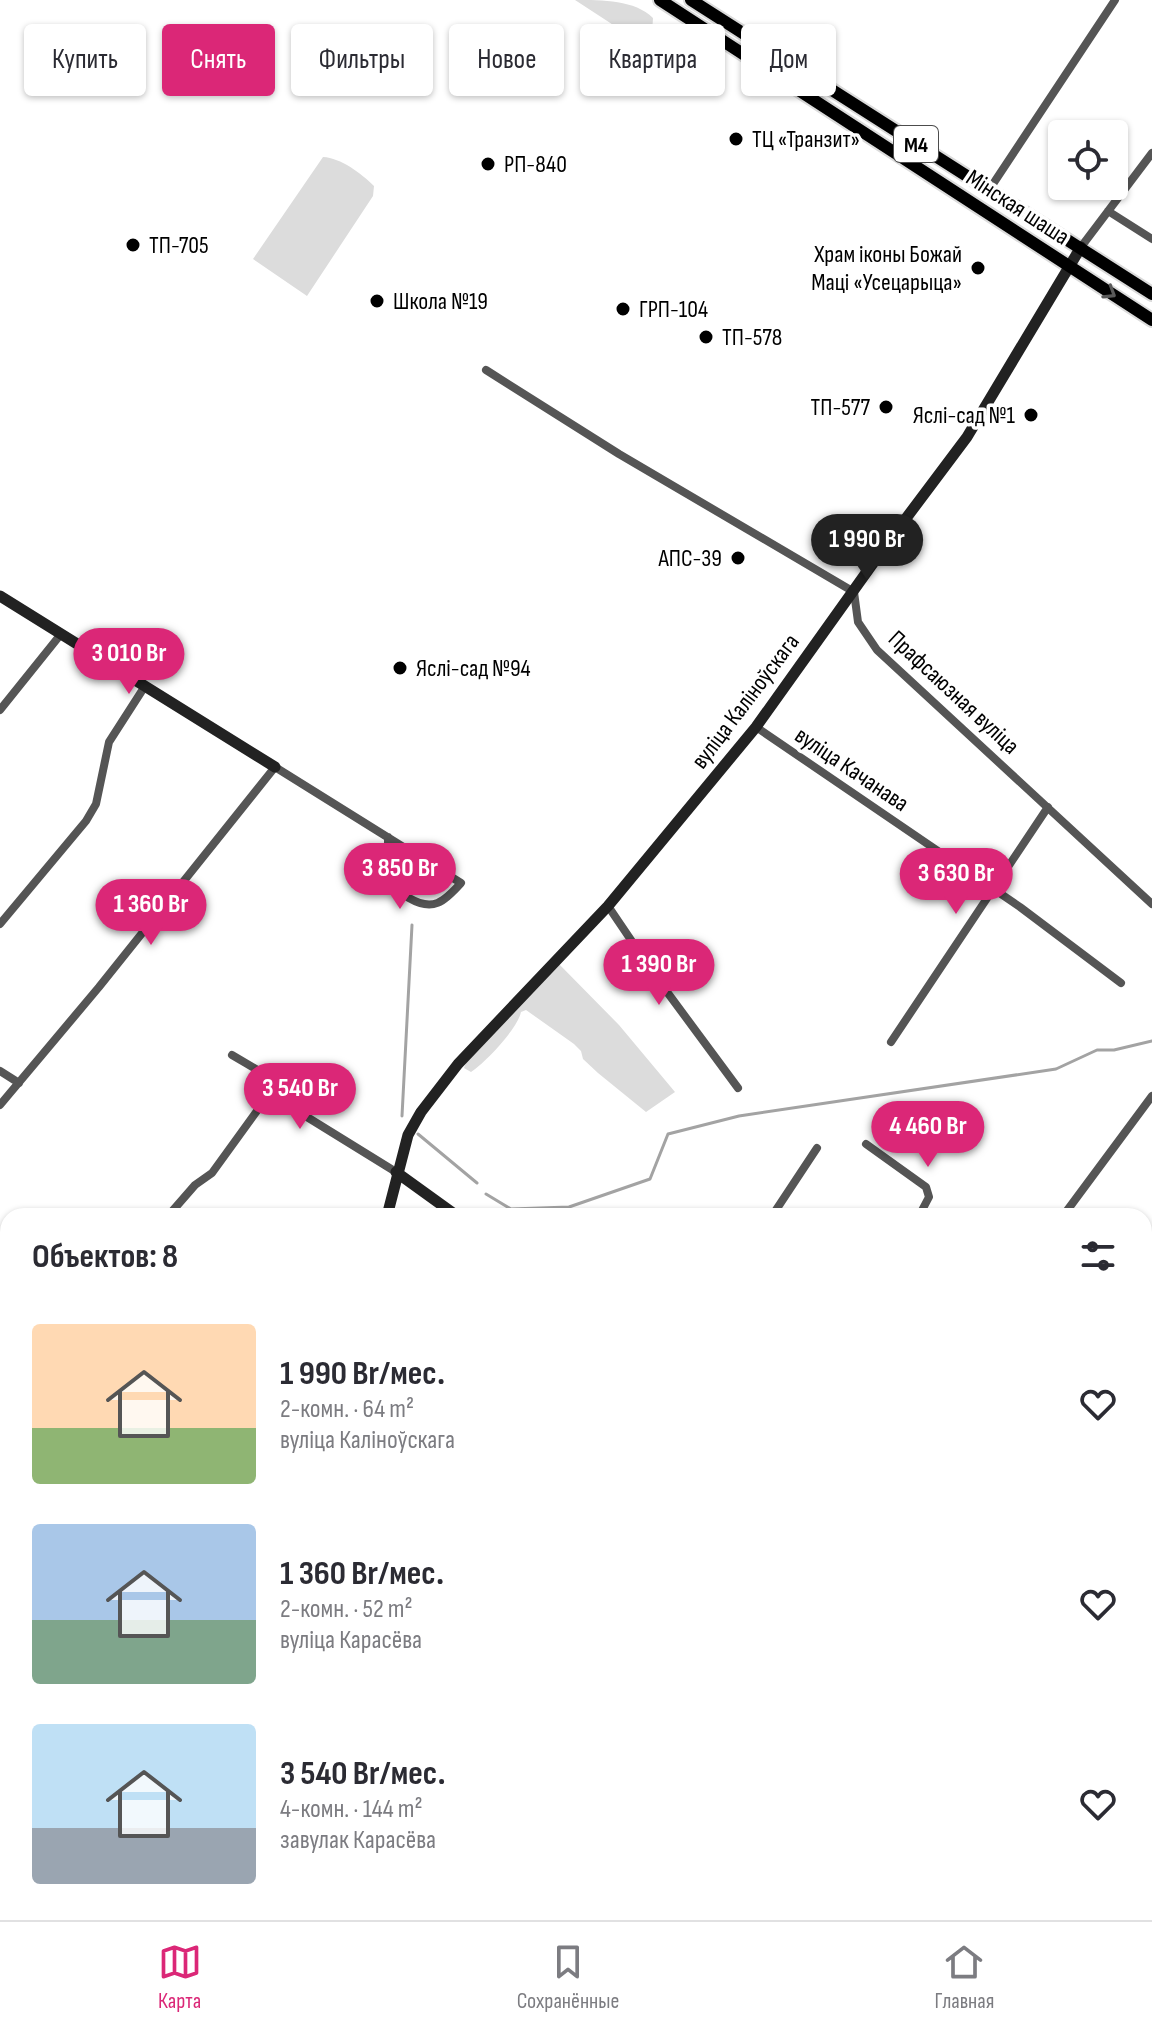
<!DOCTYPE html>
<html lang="ru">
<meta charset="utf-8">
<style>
:root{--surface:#fff;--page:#f7f7f7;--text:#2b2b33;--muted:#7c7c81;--line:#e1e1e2;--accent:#db2777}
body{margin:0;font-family:"Sofia Sans Condensed",sans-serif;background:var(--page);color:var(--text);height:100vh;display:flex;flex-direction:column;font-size:30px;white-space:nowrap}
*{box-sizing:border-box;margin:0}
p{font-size:26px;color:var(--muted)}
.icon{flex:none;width:44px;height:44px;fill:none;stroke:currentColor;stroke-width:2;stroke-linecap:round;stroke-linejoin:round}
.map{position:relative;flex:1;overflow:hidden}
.sheet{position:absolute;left:0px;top:1208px;width:1152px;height:712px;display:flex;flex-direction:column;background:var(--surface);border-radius:24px 24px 0 0;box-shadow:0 2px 6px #0004}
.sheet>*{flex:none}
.banner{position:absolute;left:24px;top:24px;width:1104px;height:72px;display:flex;gap:16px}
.buttons{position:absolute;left:1048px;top:120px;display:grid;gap:16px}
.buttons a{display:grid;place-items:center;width:80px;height:80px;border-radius:8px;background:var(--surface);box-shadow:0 2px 6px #0004;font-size:40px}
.price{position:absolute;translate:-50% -68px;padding:0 18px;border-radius:28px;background:var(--accent);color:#fff;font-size:26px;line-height:52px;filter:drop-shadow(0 2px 4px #0008)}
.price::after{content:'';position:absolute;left:50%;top:48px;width:24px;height:18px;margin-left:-12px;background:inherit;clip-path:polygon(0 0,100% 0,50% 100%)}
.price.active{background:#222;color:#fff}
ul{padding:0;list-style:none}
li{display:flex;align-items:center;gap:24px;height:200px;padding:0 32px}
li span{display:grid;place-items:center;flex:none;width:224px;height:160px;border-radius:8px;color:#555}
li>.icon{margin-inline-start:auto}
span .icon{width:96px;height:96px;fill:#fffc;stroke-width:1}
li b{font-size:34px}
h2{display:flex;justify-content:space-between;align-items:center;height:96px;padding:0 32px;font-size:34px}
.pill{padding:0 28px;border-radius:8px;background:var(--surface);box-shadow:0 2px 6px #0004;font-size:28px;line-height:72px}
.pill.active{background:var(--accent);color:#fff}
.tab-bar{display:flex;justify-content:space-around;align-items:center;height:112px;border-top:2px solid var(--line);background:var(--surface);font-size:22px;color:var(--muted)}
.tab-bar a{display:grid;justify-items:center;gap:4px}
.tab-bar .active{color:var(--accent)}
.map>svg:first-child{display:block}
</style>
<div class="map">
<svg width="1152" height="1920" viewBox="0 0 1152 1920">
<rect width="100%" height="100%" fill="#fff"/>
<path fill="#dcdcdc" d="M575,0c28,0 60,0 78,18l-1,15 -31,-3z
M323,157c18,1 38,16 51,29l-1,10 -66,100 -54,-37z
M558,963l61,62 56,67 -29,20 -48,-39 -15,-14 -2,-8 -7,-7 -48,-34 -5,2c-3,16 -36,51 -50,60l-7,-4c6,-17 26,-29 38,-43 18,-21 36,-42 56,-62z
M518,1912h208l10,8h-225z"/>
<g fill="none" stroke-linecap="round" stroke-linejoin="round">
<path stroke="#a3a3a3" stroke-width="3" d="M402,1116l10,-191
M418,1134l59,49
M486,1194l25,15 58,-2 81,-28 18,-45 71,-18 317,-47 41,-19h17l38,-9"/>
<g stroke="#dbdbdb" stroke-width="16">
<path id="primary" d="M660,0l492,320
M691,0l461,294"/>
</g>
<path stroke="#555" stroke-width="8" d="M989,190l126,-190
M1108,211l44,28
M1081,247l71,-94
M486,370l133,84 235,138 4,30 19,28 275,254
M0,710l61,-76
M756,727l264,180 101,76
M608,906l48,71 82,111
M0,924l86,-103 10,-17 13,-62 36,-56
M891,1042l157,-235
M232,1055l39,23 2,18 123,76
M0,1071l19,12
M0,1105l99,-118 176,-220 186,116c-17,19 -28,29 -52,15 -5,-3 -12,-7 -15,-12 -7,-13 -6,-35 -6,-49
M866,1144l60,43 3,10 -10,19
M168,1216l27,-31 17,-12 50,-69 11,-8
M772,1216l45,-68
M1063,1216l89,-120
M1144,1302l8,-12
M1144,1382l8,6
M1144,1514l8,-12
M0,1643l8,2
M0,1782l8,5
M1144,1797l8,-10
M156,1920l6,-8
M289,1920l6,-8
M505,1920l6,-8
M840,1920l7,-8
M1052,1920l6,-8
M1131,1920l1,-8"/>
<path stroke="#222" stroke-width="11" d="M0,596l275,171
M396,1172l61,44
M387,1216l21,-81 13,-23 37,-48 150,-158 148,-179 130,-182 81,-108 114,-190
M1144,1673l8,6
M733,1912l9,8"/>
<use href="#primary" stroke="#000" stroke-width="12"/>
</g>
<defs><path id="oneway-chevron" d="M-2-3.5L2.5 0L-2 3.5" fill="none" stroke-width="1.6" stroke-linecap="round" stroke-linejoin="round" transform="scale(2)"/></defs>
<use stroke="#595959" href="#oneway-chevron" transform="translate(1110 293) rotate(32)"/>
<g fill="#000" stroke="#fff" stroke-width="3">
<circle cx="736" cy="139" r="8"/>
<circle cx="488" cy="164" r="8"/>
<circle cx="133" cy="245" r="8"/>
<circle cx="978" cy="268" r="8"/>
<circle cx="377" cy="301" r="8"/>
<circle cx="623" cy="309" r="8"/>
<circle cx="706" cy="337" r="8"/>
<circle cx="886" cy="407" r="8"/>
<circle cx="1031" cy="415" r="8"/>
<circle cx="738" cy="558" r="8"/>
<circle cx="400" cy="668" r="8"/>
</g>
<g text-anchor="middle" stroke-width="7" stroke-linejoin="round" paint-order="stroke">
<rect fill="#fff" stroke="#4c4c4c" stroke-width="2" x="894" y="126" width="44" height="36" rx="6"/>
<g font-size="22" font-weight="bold" fill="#000">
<text x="916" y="152">М4</text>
</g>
<g font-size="24" fill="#000" stroke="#fff" text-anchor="start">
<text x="752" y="147">ТЦ «Транзит»</text>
<text x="504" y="172">РП-840</text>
<text x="149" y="253">ТП-705</text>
<text x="962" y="262" text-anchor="end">Храм іконы Божай<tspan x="962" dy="28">Маці «Усецарыца»</tspan></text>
<text x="393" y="309">Школа №19</text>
<text x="639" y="317">ГРП-104</text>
<text x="722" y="345">ТП-578</text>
<text x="870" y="415" text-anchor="end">ТП-577</text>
<text x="1015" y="423" text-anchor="end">Яслі-сад №1</text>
<text x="722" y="566" text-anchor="end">АПС-39</text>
<text x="416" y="676">Яслі-сад №94</text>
</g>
<g font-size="24" fill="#000" stroke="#fff">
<text transform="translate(1018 207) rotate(33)" y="8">Мінская шаша</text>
<text transform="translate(954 692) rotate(43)" y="8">Прафсаюзная вуліца</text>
<text transform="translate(745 701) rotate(-53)" y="8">вуліца Каліноўскага</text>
<text transform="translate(852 769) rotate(34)" y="8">вуліца Качанава</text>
</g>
</g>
</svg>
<div class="buttons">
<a><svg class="icon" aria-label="locate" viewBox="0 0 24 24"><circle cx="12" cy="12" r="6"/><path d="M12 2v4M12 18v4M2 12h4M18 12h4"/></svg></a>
</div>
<b class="price active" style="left:867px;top:582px">1 990 Br</b>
<b class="price" style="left:129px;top:696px">3 010 Br</b>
<b class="price" style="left:400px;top:911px">3 850 Br</b>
<b class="price" style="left:956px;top:916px">3 630 Br</b>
<b class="price" style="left:151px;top:947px">1 360 Br</b>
<b class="price" style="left:659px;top:1007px">1 390 Br</b>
<b class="price" style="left:300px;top:1131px">3 540 Br</b>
<b class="price" style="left:928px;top:1169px">4 460 Br</b>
<div class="banner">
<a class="pill">Купить</a>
<a class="pill active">Снять</a>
<a class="pill">Фильтры</a>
<a class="pill">Новое</a>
<a class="pill">Квартира</a>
<a class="pill">Дом</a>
</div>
<section class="sheet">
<h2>Объектов: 8<svg class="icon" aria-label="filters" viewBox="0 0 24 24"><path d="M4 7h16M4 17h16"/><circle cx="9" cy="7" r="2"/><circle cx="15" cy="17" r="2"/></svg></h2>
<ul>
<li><span style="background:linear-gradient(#ffd9b3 65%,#8fb573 0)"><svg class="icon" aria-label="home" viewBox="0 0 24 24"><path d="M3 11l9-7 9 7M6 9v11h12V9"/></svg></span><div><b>1 990 Br/мес.</b><p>2-комн. · 64 m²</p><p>вуліца Каліноўскага</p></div><svg class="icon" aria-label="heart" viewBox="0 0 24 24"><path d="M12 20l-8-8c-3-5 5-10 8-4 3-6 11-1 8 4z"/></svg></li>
<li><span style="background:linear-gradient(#a9c7e8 60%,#7fa58c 0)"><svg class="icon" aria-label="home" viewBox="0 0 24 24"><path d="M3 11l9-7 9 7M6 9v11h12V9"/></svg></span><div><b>1 360 Br/мес.</b><p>2-комн. · 52 m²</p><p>вуліца Карасёва</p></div><svg class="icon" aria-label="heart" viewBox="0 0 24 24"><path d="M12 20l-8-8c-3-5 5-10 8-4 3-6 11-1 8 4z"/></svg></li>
<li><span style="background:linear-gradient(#bfe0f5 65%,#9aa5b1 0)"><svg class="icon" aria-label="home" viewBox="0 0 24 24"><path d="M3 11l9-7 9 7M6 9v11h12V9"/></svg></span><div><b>3 540 Br/мес.</b><p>4-комн. · 144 m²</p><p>завулак Карасёва</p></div><svg class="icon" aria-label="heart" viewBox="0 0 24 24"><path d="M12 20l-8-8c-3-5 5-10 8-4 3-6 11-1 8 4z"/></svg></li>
</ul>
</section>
</div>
<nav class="tab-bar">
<a class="active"><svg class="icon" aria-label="map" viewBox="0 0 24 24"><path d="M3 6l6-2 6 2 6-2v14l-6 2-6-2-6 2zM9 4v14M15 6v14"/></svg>Карта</a>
<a><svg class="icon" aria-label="saved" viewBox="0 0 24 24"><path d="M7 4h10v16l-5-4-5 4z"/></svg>Сохранённые</a>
<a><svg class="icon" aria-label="home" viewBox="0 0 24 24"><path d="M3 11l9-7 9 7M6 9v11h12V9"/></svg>Главная</a>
</nav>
